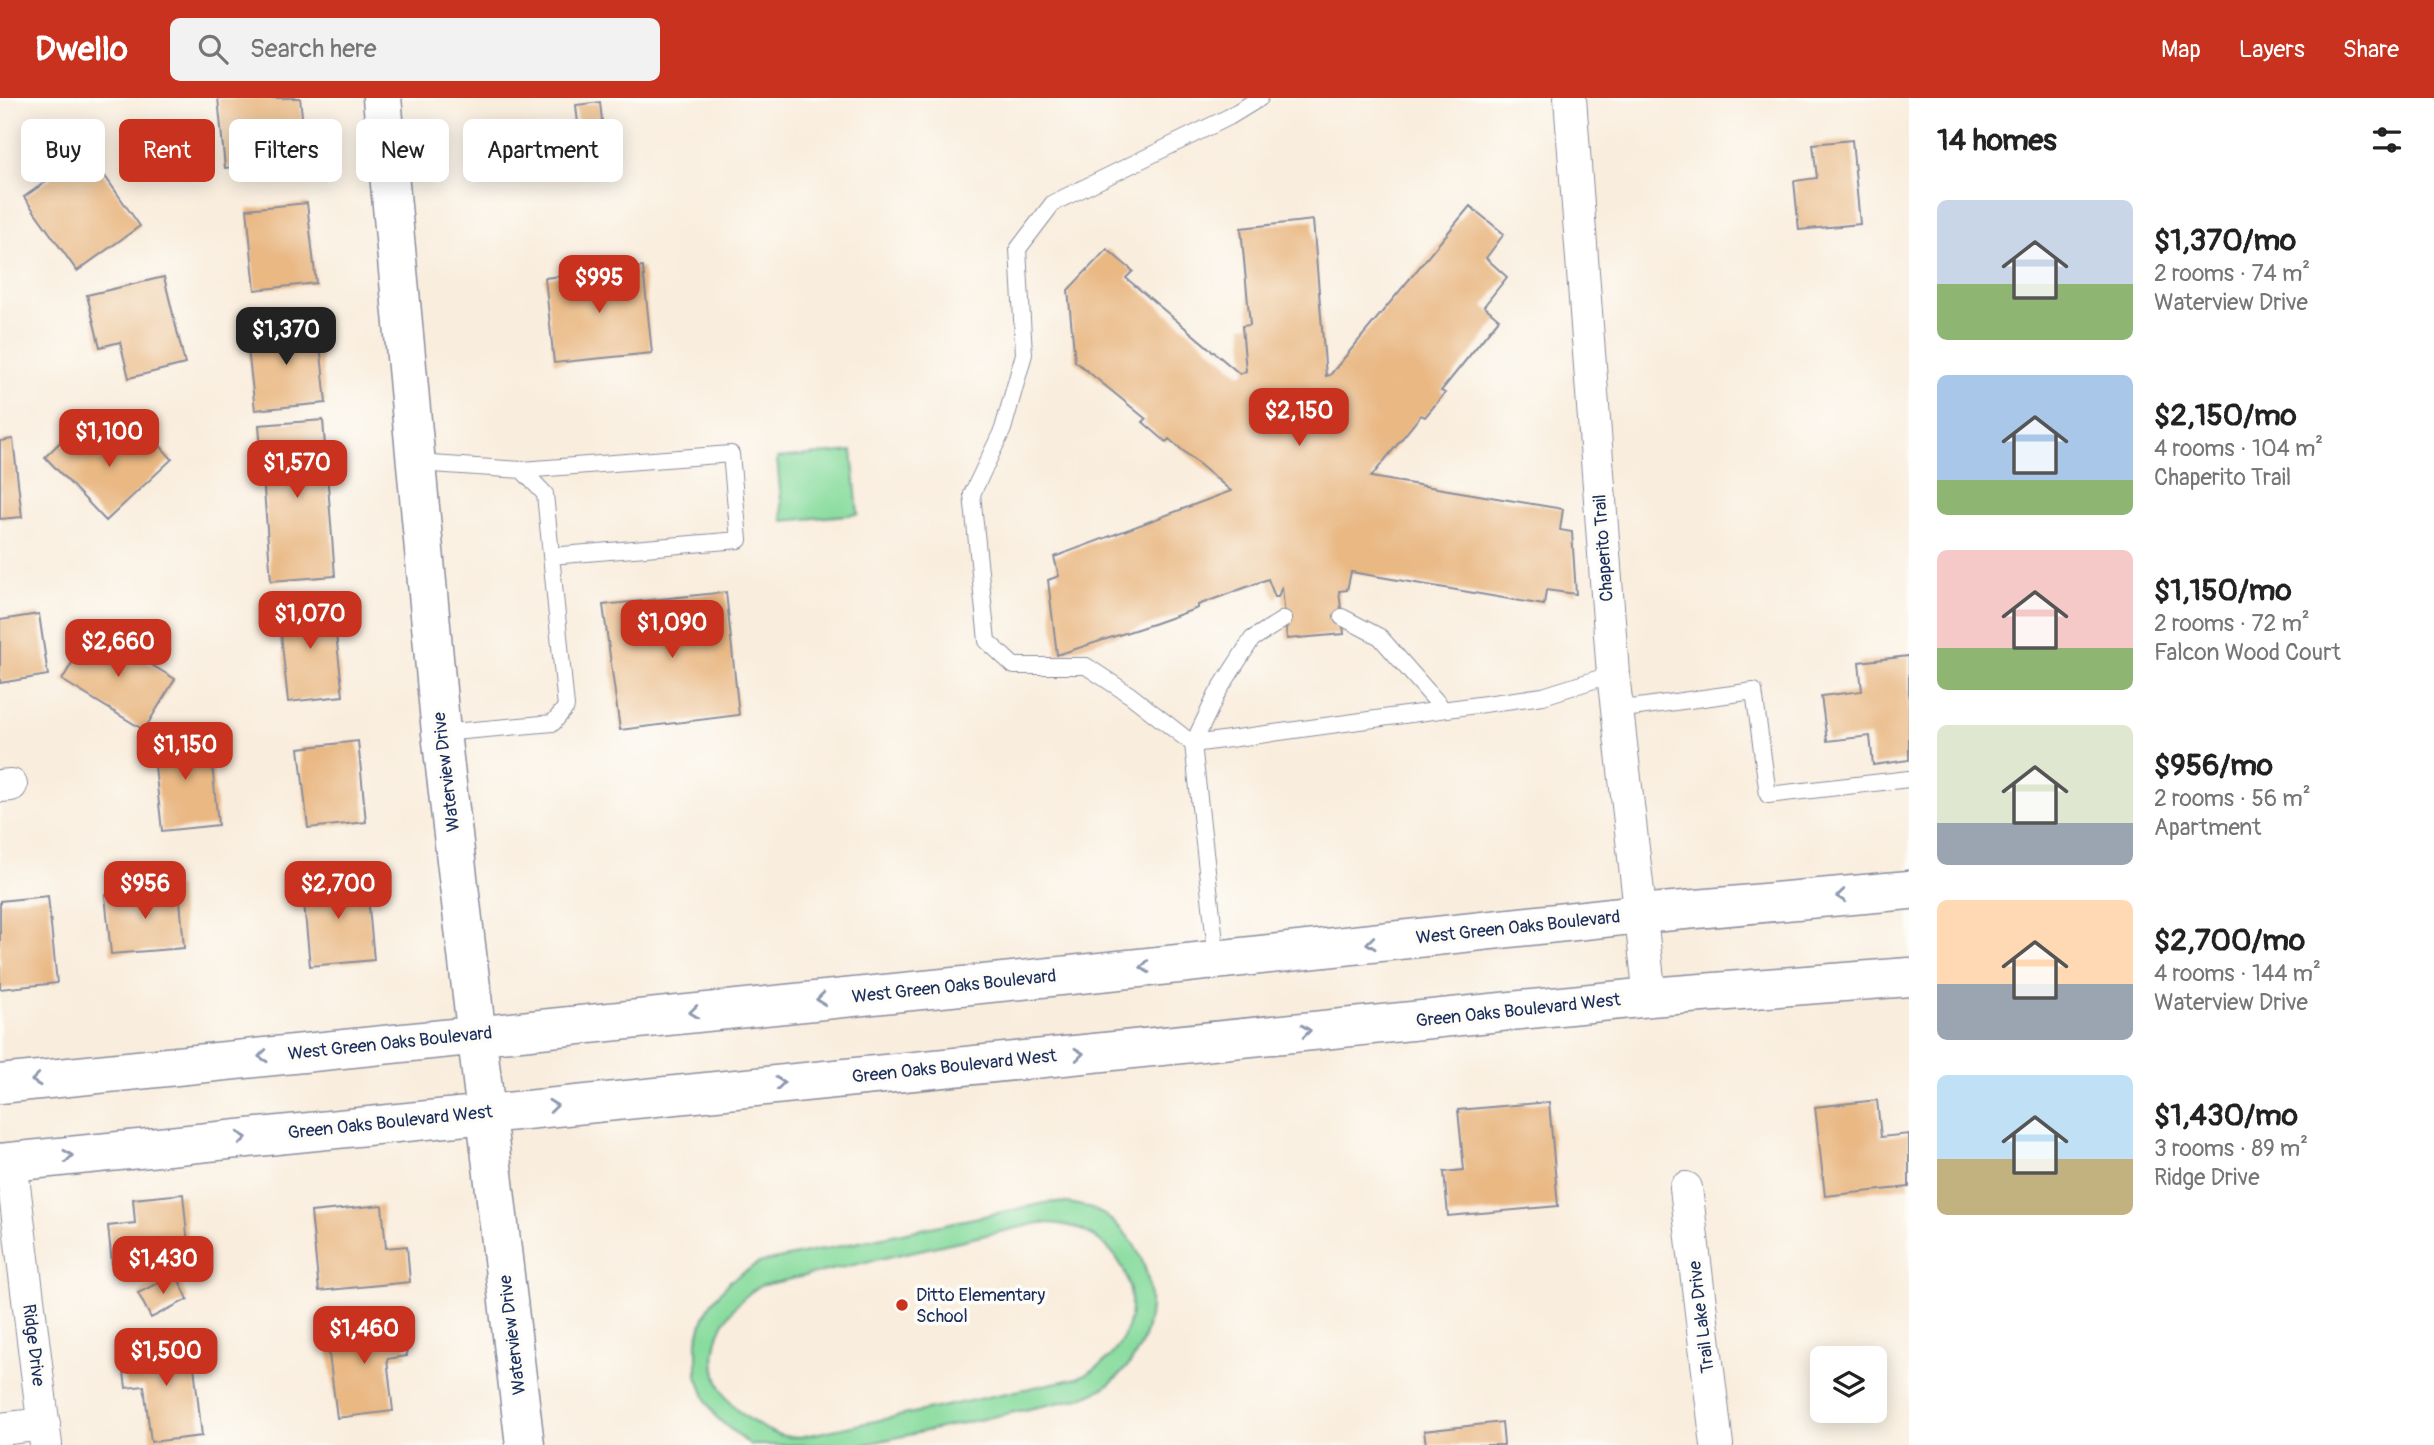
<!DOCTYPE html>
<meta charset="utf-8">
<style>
:root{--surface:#fff;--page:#f2f2f2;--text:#222;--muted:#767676;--accent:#c8321e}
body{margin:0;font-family:Pangolin,sans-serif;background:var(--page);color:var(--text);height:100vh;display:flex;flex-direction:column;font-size:26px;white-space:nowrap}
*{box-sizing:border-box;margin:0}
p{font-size:23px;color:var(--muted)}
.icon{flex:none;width:38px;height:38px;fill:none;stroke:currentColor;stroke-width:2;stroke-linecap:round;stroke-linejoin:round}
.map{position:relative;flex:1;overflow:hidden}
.details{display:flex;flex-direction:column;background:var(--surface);width:525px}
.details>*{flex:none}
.top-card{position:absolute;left:21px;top:21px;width:665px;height:63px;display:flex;gap:14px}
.controls{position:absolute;left:1810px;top:1248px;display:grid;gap:14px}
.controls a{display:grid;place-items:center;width:77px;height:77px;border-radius:10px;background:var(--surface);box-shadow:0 4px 18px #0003;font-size:35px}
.price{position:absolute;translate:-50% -60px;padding:0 16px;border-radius:14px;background:var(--accent);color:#fff;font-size:23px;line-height:46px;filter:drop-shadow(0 2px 4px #0008)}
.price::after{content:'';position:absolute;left:50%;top:42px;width:21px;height:16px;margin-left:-10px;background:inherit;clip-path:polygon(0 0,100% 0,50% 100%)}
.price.current{background:#222;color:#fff}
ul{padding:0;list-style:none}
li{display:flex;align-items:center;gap:21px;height:175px;padding:0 28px}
li span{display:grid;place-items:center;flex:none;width:196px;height:140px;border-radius:10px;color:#555}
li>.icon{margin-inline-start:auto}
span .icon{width:84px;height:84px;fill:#fffc;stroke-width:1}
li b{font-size:30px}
h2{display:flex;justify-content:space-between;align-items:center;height:84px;padding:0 28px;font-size:30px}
.chip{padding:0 24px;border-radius:10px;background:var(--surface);box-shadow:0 4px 18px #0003;font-size:24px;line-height:63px}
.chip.current{background:var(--accent);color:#fff}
header{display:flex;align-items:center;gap:42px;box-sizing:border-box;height:98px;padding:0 35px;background:var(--accent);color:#fff}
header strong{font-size:33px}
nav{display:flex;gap:38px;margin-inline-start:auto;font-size:24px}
.search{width:490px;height:63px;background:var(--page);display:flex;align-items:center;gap:18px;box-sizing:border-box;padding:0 24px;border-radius:10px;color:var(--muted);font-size:26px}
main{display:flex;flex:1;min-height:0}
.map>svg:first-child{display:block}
</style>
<header>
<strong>Dwello</strong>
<div class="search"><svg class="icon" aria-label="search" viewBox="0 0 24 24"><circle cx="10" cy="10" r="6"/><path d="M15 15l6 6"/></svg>Search here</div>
<nav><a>Map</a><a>Layers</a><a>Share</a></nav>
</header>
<main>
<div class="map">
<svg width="1909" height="1347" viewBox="0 0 1909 1347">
<rect width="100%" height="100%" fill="#fdfcf7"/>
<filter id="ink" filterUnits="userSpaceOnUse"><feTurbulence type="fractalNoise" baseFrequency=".0143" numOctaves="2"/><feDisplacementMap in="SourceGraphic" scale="14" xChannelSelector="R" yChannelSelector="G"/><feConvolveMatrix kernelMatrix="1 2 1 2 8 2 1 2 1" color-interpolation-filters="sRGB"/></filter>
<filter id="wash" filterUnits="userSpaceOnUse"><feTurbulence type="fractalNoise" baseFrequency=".00686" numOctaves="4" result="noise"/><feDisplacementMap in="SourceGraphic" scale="28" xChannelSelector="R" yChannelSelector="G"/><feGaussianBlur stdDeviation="1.57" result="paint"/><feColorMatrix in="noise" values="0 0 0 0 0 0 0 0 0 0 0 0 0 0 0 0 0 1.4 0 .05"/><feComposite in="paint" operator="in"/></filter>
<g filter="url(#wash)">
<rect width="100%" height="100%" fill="#f9eddd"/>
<path fill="#88dc9e" stroke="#52867e" stroke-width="2" fill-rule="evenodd" d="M852,353l6,63 -75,7 -6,-63z
M1050,1104c19,0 42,4 57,15 68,48 53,157 -27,181l-218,47h-112l-33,-27 -10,-16 -10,-26v-36l7,-23 8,-15 18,-21 29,-18zM1039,1125c99,-4 128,119 38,155l-277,59c-20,1 -35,-7 -51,-18 -54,-36 -41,-102 11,-133z"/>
<g id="blocks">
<path fill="#e9b883" d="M218,0h82l7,61 -82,9z
M600,4l7,66 -24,2 -7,-65z
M1852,42l8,84 -61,6 -5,-49 23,-3 -4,-34z
M88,54l52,74 -63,45 -53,-74z
M307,105l9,80 -61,7 -8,-81z
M1470,108l34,28 -18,24 21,19 -23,29 15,13 -58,72 4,2 -20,24 -4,-2 -50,62 192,32 -3,21 12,2 4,62 -30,-4 -2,15 -193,-33 -4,18 -8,1 5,43 -57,5 -5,-53 -4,11h-3l-7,-18 -70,26v3l-42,15 -99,32 -9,-75 11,-4 -5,-19 177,-66 -62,-52 -3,3 -23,-20 3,-3 -71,-58 -7,-71 39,-41 26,22 -7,7 114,96 6,-3 -4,-45 8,-1 -9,-97 72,-8 13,156 4,-1z
M643,169l9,86 -98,10 -9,-85z
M164,179l21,87 -56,14 -9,-36 -20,5 -13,-52z
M318,225l8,80 -71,7 -9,-79z
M323,322l12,156 -64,5 -12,-156z
M141,327l31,34 -66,62 -61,-64 30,-29 29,32z
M13,341l9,78 -22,2v-78z
M726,494l13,123 -119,15 -17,-125z
M332,501l11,97 -55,6 -10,-97z
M39,516l9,61 -48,8v-63z
M92,531l83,50 -31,51 -82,-50z
M1909,558v104l-36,5 -3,-29 -43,5 -6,-45 41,-5 -3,-29z
M209,635l9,92 -56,6 -10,-92z
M358,643l8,81 -58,6 -9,-80z
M366,777l8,85 -64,6 -8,-84z
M179,789l5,61 -73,6 -6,-59z
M48,798l9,87 -57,6v-88z
M1877,1002l4,37 28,-3v53l-84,9 -10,-89z
M1549,1004l9,104 -110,10 -4,-44 20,-2 -6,-60z
M183,1096l7,71 -77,8 -5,-47 27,-3 -2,-24z
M382,1107l4,43 21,-2 3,36 -91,9 -8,-79z
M176,1176l12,25 -37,19 -13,-25z
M402,1222l5,36 -20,3 6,52 -56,7 -11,-88z
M191,1242l11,96 -51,6 -7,-56 -18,2 -5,-39z
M1502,1324l2,23h-78l-2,-14z"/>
</g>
</g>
<g filter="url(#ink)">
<use href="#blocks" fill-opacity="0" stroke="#8a8e9e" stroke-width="2"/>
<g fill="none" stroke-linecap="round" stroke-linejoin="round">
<g stroke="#8a8e9e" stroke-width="18">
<path id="lane" d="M1260,0l-31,19 -176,86 -35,46 6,105 -21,75 -31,65 15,147 27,25h72l44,29 63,49 25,-52 34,-53 32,-20
M417,365l105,7 23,24 21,213 -13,16 -112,10
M522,372l209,-16 8,86 -188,16
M1342,519l38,20 63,72
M1617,612l137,-19 14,104 141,-16
M1217,862l-24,-216 350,-48 70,-22"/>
</g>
<g stroke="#8a8e9e" stroke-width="34">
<path id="street" d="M1570,0l43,576 37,323
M0,688l11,-1
M11,1063l35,284
M1686,1090l31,257
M0,1331l44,-5"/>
</g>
<g stroke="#8a8e9e" stroke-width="41">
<path id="secondary" d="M382,0l59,635 84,712
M0,986l1178,-120 462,-50 269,-24
M0,1065l1650,-166 259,-20"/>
</g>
<use href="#lane" stroke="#fff" stroke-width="16"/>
<use href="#street" stroke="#fff" stroke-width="32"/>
<use href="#secondary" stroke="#fff" stroke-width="38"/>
</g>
<defs><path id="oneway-chevron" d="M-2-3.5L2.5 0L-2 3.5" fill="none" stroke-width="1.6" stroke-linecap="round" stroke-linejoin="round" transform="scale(1.75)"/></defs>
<g stroke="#8d97ae">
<use href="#oneway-chevron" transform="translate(1841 798) rotate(175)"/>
<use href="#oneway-chevron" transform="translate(1371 845) rotate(174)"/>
<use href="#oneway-chevron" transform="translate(1145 869) rotate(174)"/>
<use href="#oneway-chevron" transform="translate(821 901) rotate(174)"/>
<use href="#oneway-chevron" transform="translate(694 914) rotate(174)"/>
<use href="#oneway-chevron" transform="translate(1306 933) rotate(-6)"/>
<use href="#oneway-chevron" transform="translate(1079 956) rotate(-6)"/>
<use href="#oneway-chevron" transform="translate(263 958) rotate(174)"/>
<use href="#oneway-chevron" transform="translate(36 982) rotate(174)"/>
<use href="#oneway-chevron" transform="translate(780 985) rotate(-6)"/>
<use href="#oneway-chevron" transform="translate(553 1008) rotate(-6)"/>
<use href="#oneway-chevron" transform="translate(242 1040) rotate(-6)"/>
<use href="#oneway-chevron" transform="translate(68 1058) rotate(-6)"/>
</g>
</g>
<circle fill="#c8321e" stroke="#fdfcf7" stroke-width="2.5" cx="902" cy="1207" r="7"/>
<g text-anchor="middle" stroke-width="7" stroke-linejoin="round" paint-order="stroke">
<g font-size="18" fill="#1b2f5e" stroke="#fdfcf7">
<text transform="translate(1603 450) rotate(-94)" y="6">Chaperito Trail</text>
<text transform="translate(446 674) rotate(-97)" y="6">Waterview Drive</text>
<text transform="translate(1518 829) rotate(-6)" y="6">West Green Oaks Boulevard</text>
<text transform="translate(954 888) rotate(-6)" y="6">West Green Oaks Boulevard</text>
<text transform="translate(1518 912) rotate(-6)" y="6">Green Oaks Boulevard West</text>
<text transform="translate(390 945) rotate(-6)" y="6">West Green Oaks Boulevard</text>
<text transform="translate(954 968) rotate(-6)" y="6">Green Oaks Boulevard West</text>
<text transform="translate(390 1024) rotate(-6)" y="6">Green Oaks Boulevard West</text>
<text transform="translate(1701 1219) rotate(-97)" y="6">Trail Lake Drive</text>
<text transform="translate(512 1237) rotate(-97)" y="6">Waterview Drive</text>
<text transform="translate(34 1247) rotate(83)" y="6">Ridge Drive</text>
</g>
<g font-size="18" fill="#1b2f5e" stroke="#fdfcf7" text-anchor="start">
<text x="916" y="1203">Ditto Elementary<tspan x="916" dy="21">School</tspan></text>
</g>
</g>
</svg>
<div class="controls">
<a><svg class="icon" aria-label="layers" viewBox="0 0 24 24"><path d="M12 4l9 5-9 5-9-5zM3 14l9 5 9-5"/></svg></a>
</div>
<b class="price" style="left:599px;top:217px">$995</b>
<b class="price current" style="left:286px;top:269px">$1,370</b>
<b class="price" style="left:1299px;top:350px">$2,150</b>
<b class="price" style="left:109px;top:371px">$1,100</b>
<b class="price" style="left:297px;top:402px">$1,570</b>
<b class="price" style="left:310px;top:553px">$1,070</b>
<b class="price" style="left:672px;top:562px">$1,090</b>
<b class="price" style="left:118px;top:581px">$2,660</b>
<b class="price" style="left:185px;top:684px">$1,150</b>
<b class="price" style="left:145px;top:823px">$956</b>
<b class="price" style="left:338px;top:823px">$2,700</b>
<b class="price" style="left:163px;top:1198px">$1,430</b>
<b class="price" style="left:364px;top:1268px">$1,460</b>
<b class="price" style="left:166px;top:1290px">$1,500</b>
<div class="top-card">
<a class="chip">Buy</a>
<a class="chip current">Rent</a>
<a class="chip">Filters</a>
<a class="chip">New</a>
<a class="chip">Apartment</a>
</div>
</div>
<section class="details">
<h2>14 homes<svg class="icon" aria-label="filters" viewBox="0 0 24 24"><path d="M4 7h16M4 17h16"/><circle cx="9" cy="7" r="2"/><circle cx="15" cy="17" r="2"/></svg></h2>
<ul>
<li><span style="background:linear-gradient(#c9d6e8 60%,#8fb573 0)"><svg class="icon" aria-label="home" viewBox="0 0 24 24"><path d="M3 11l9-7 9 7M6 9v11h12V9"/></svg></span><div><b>$1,370/mo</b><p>2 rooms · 74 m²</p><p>Waterview Drive</p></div></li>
<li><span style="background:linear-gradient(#a9c7e8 75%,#8fb573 0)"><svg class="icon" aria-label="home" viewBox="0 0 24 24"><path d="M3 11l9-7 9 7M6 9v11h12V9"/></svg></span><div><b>$2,150/mo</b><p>4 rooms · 104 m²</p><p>Chaperito Trail</p></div></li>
<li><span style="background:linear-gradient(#f6c9c9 70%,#8fb573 0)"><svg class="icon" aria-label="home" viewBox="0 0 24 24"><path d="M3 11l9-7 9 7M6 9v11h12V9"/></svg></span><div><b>$1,150/mo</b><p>2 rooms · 72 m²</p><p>Falcon Wood Court</p></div></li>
<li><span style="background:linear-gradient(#dfe7d0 70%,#9aa5b1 0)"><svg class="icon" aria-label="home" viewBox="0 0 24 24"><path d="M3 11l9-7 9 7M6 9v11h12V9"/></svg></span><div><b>$956/mo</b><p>2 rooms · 56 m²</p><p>Apartment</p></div></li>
<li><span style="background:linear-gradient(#ffd9b3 60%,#9aa5b1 0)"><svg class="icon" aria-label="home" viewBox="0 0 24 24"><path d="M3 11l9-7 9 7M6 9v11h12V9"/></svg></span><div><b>$2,700/mo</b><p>4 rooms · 144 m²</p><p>Waterview Drive</p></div></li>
<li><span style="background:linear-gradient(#bfe0f5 60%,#c2b280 0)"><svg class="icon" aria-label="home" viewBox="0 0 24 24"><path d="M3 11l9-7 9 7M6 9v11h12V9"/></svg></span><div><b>$1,430/mo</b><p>3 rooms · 89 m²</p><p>Ridge Drive</p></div></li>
</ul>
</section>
</main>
